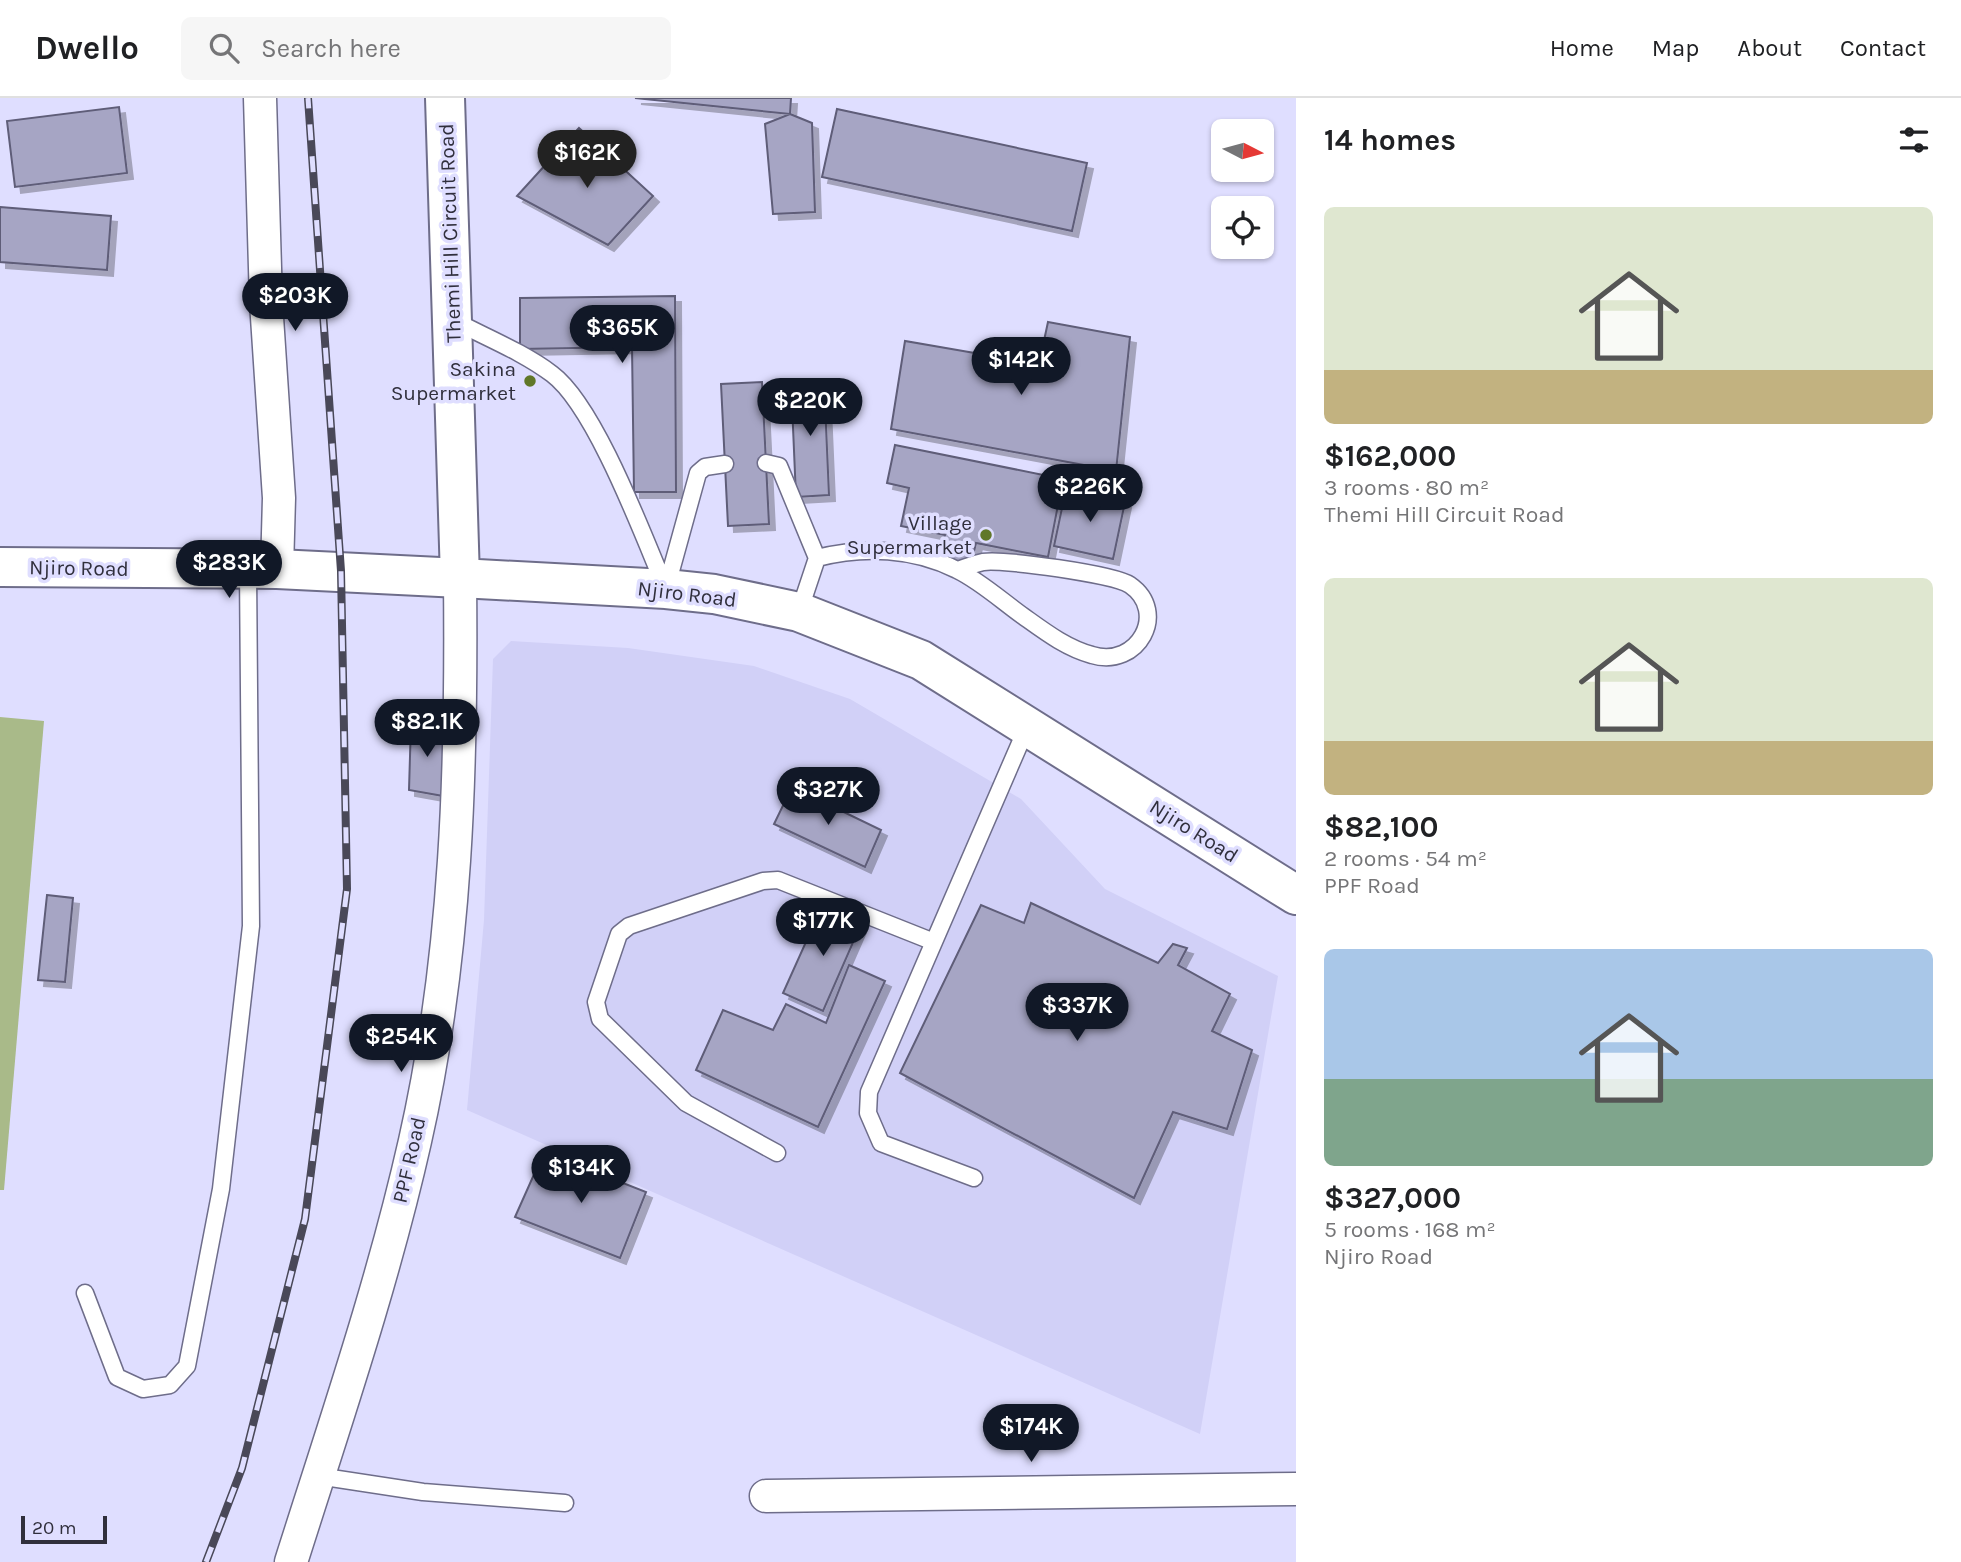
<!DOCTYPE html>
<meta charset="utf-8">
<style>
:root{--surface:#fff;--page:#f6f6f6;--text:#202124;--muted:#757577;--line:#e0e0e0;--accent:#111827}
body{margin:0;font-family:Karla,sans-serif;background:var(--page);color:var(--text);height:100vh;display:flex;flex-direction:column;font-size:26px;white-space:nowrap}
*{box-sizing:border-box;margin:0}
p{font-size:23px;color:var(--muted)}
.icon{flex:none;width:38px;height:38px;fill:none;stroke:currentColor;stroke-width:2;stroke-linecap:round;stroke-linejoin:round}
.map{position:relative;flex:1;overflow:hidden}
.panel{display:flex;flex-direction:column;background:var(--surface);width:665px}
.panel>*{flex:none}
.needle{width:46px;rotate:96deg}
.fabs{position:absolute;left:1211px;top:21px;display:grid;gap:14px}
.fabs a{display:grid;place-items:center;width:63px;height:63px;border-radius:10px;background:var(--surface);box-shadow:0 2px 5px #0004;font-size:35px}
.scale{position:absolute;left:21px;bottom:18px;width:86px;box-sizing:border-box;padding-left:7px;border:4px solid #302f3c;border-top:0;font-size:19px;line-height:24px;white-space:nowrap;color:#302f3c;-webkit-text-stroke:5px #dfdeff;paint-order:stroke}
.price{position:absolute;translate:-50% -60px;padding:0 16px;border-radius:24px;background:var(--accent);color:#fff;font-size:23px;line-height:46px;filter:drop-shadow(0 2px 4px #0008)}
.price::after{content:'';position:absolute;left:50%;top:42px;width:21px;height:16px;margin-left:-10px;background:inherit;clip-path:polygon(0 0,100% 0,50% 100%)}
.price.current{background:#222;color:#fff}
ul{padding:0;list-style:none}
li{display:grid;align-content:center;gap:14px;height:371px;padding:0 28px}
li span{display:grid;place-items:center;height:217px;border-radius:10px;color:#555}
li>.icon{margin-inline-start:auto}
span .icon{width:126px;height:126px;fill:#fffc;stroke-width:1}
li b{font-size:30px}
h2{display:flex;justify-content:space-between;align-items:center;height:84px;padding:0 28px;font-size:30px}
header{display:flex;align-items:center;gap:42px;box-sizing:border-box;height:98px;padding:0 35px;background:var(--surface);border-bottom:2px solid var(--line)}
header strong{font-size:33px}
nav{display:flex;gap:38px;margin-inline-start:auto;font-size:24px}
.search{width:490px;height:63px;background:var(--page);display:flex;align-items:center;gap:18px;box-sizing:border-box;padding:0 24px;border-radius:10px;color:var(--muted);font-size:26px}
main{display:flex;flex:1;min-height:0}
.map>svg:first-child{display:block}
</style>
<header>
<strong>Dwello</strong>
<div class="search"><svg class="icon" aria-label="search" viewBox="0 0 24 24"><circle cx="10" cy="10" r="6"/><path d="M15 15l6 6"/></svg>Search here</div>
<nav><a>Home</a><a>Map</a><a>About</a><a>Contact</a></nav>
</header>
<main>
<div class="map">
<svg width="1296" height="1464" viewBox="0 0 1296 1464">
<defs>
<filter id="shadow"><feDropShadow dx="6" dy="6" stdDeviation="0" flood-color="#0004"/></filter>
</defs>
<rect width="100%" height="100%" fill="#dfdeff"/>
<path fill="#d1d0f7" d="M511,543l117,7 126,18 96,33 171,100 84,90 173,87 -78,458 -733,-324 17,-190 9,-261z"/>
<path fill="#a9ba89" d="M0,619l44,4 -40,469h-4z"/>
<path fill="#a6a5c4" stroke="#5e5d78" stroke-width="2" filter="url(#shadow)" d="M635,0h156l-1,16z
M119,9l8,66 -112,14 -8,-66z
M837,11l250,54 -15,68 -250,-54z
M790,16l22,9 3,89 -42,2 -8,-90z
M579,30l74,68 -45,49 -91,-49z
M0,109l111,9 -4,54 -107,-8z
M675,198l1,196h-42l-2,-145 -112,2v-51z
M1048,224l82,15 -14,134 -225,-42 14,-88 134,23z
M824,282l5,115 -33,2 -5,-116z
M762,284l7,142 -41,2 -7,-142z
M895,347l168,34 -15,78 -72,-14 -5,21 -31,-6 5,-23 -44,-9 8,-38 -22,-5z
M1066,391l59,13 -12,57 -59,-13z
M411,625l35,4 -3,69 -34,-6z
M792,689l89,43 -16,37 -91,-43z
M47,797l26,3 -8,84 -27,-2z
M1031,805l127,60 15,-19 14,4 -9,17 52,29 -18,37 40,19 -25,79 -54,-17 -39,86 -234,-125 81,-168 43,18z
M823,806l39,18 -39,89 -40,-18z
M849,867l36,16 -67,146 -122,-57 27,-60 50,20 13,-26 40,19z
M544,1054l102,40 -26,66 -105,-41z"/>
<g fill="none" stroke-linecap="round" stroke-linejoin="round">
<g stroke="#6e6d8a" stroke-width="19">
<path id="service" d="M453,222c32,17 70,32 99,54 43,32 91,161 113,213
M766,365l13,3 38,92
M666,491l32,-116 7,-6 20,-3
M799,514l18,-54c46,-12 97,-10 140,12 23,11 45,31 66,46 21,15 43,32 69,39 46,14 77,-43 38,-70 -17,-11 -126,-26 -147,-23 -8,2 -17,5 -25,8
M777,1055l-91,-50 -86,-84 -4,-17 23,-68 10,-8 134,-45 15,-1 156,62
M974,1080l-93,-35 -13,-30 1,-21 158,-365
M85,1195l32,84 26,12 27,-4 17,-19 34,-177 30,-263 -3,-355
M318,1378l105,16 142,11"/>
</g>
<g stroke="#6e6d8a" stroke-width="35">
<path id="minor" d="M260,0l6,204 13,196 -2,71
M766,1398l530,-7
M291,1464c44,-139 92,-279 124,-421 42,-185 47,-375 45,-563"/>
</g>
<g stroke="#6e6d8a" stroke-width="42">
<path id="tertiary" d="M445,0l15,480
M0,469l277,2 183,9 206,11 48,5 85,18 122,48 375,235"/>
</g>
<use href="#service" stroke="#fff" stroke-width="16"/>
<use href="#minor" stroke="#fff" stroke-width="32"/>
<use href="#tertiary" stroke="#fff" stroke-width="38"/>
<g stroke="#494858" stroke-width="8">
<path id="rail" d="M206,1464l36,-94 63,-249 42,-330 -6,-318 -33,-473"/>
</g>
<use href="#rail" stroke="#dfdeff" stroke-width="5" stroke-dasharray="16" stroke-linecap="butt"/>
</g>
<g fill="#607728" stroke="#dfdeff" stroke-width="2.5">
<circle cx="530" cy="283" r="7"/>
<circle cx="986" cy="437" r="7"/>
</g>
<g text-anchor="middle" stroke-width="7" stroke-linejoin="round" paint-order="stroke">
<g font-size="21" fill="#302f3c" stroke="#dfdeff">
<text transform="translate(450 135) rotate(-92)" y="7">Themi Hill Circuit Road</text>
<text transform="translate(79 470) rotate(1)" y="7">Njiro Road</text>
<text transform="translate(687 496) rotate(7)" y="7">Njiro Road</text>
<text transform="translate(1194 733) rotate(32)" y="7">Njiro Road</text>
<text transform="translate(409 1062) rotate(-77)" y="7">PPF Road</text>
</g>
<g font-size="21" fill="#302f3c" stroke="#dfdeff" text-anchor="end">
<text x="516" y="278">Sakina<tspan x="516" dy="24">Supermarket</tspan></text>
<text x="972" y="432">Village<tspan x="972" dy="24">Supermarket</tspan></text>
</g>
</g>
</svg>
<div class="fabs">
<a><svg class="needle" viewBox="-14 -14 28 28"><path d="M0-13l5 13h-10z" fill="#e53935"/><path d="M0 13l5-13h-10z" fill="#757577"/></svg></a>
<a><svg class="icon" aria-label="locate" viewBox="0 0 24 24"><circle cx="12" cy="12" r="6"/><path d="M12 2v4M12 18v4M2 12h4M18 12h4"/></svg></a>
</div>
<div class="scale">20 m</div>
<b class="price current" style="left:587px;top:92px">$162K</b>
<b class="price" style="left:295px;top:235px">$203K</b>
<b class="price" style="left:622px;top:267px">$365K</b>
<b class="price" style="left:1021px;top:299px">$142K</b>
<b class="price" style="left:810px;top:340px">$220K</b>
<b class="price" style="left:1090px;top:426px">$226K</b>
<b class="price" style="left:229px;top:502px">$283K</b>
<b class="price" style="left:427px;top:661px">$82.1K</b>
<b class="price" style="left:828px;top:729px">$327K</b>
<b class="price" style="left:823px;top:860px">$177K</b>
<b class="price" style="left:1077px;top:945px">$337K</b>
<b class="price" style="left:401px;top:976px">$254K</b>
<b class="price" style="left:581px;top:1107px">$134K</b>
<b class="price" style="left:1031px;top:1366px">$174K</b>
</div>
<section class="panel">
<h2>14 homes<svg class="icon" aria-label="filters" viewBox="0 0 24 24"><path d="M4 7h16M4 17h16"/><circle cx="9" cy="7" r="2"/><circle cx="15" cy="17" r="2"/></svg></h2>
<ul>
<li><span style="background:linear-gradient(#dfe7d0 75%,#c2b280 0)"><svg class="icon" aria-label="home" viewBox="0 0 24 24"><path d="M3 11l9-7 9 7M6 9v11h12V9"/></svg></span><div><b>$162,000</b><p>3 rooms · 80 m²</p><p>Themi Hill Circuit Road</p></div></li>
<li><span style="background:linear-gradient(#dfe7d0 75%,#c2b280 0)"><svg class="icon" aria-label="home" viewBox="0 0 24 24"><path d="M3 11l9-7 9 7M6 9v11h12V9"/></svg></span><div><b>$82,100</b><p>2 rooms · 54 m²</p><p>PPF Road</p></div></li>
<li><span style="background:linear-gradient(#a9c7e8 60%,#7fa58c 0)"><svg class="icon" aria-label="home" viewBox="0 0 24 24"><path d="M3 11l9-7 9 7M6 9v11h12V9"/></svg></span><div><b>$327,000</b><p>5 rooms · 168 m²</p><p>Njiro Road</p></div></li>
</ul>
</section>
</main>
